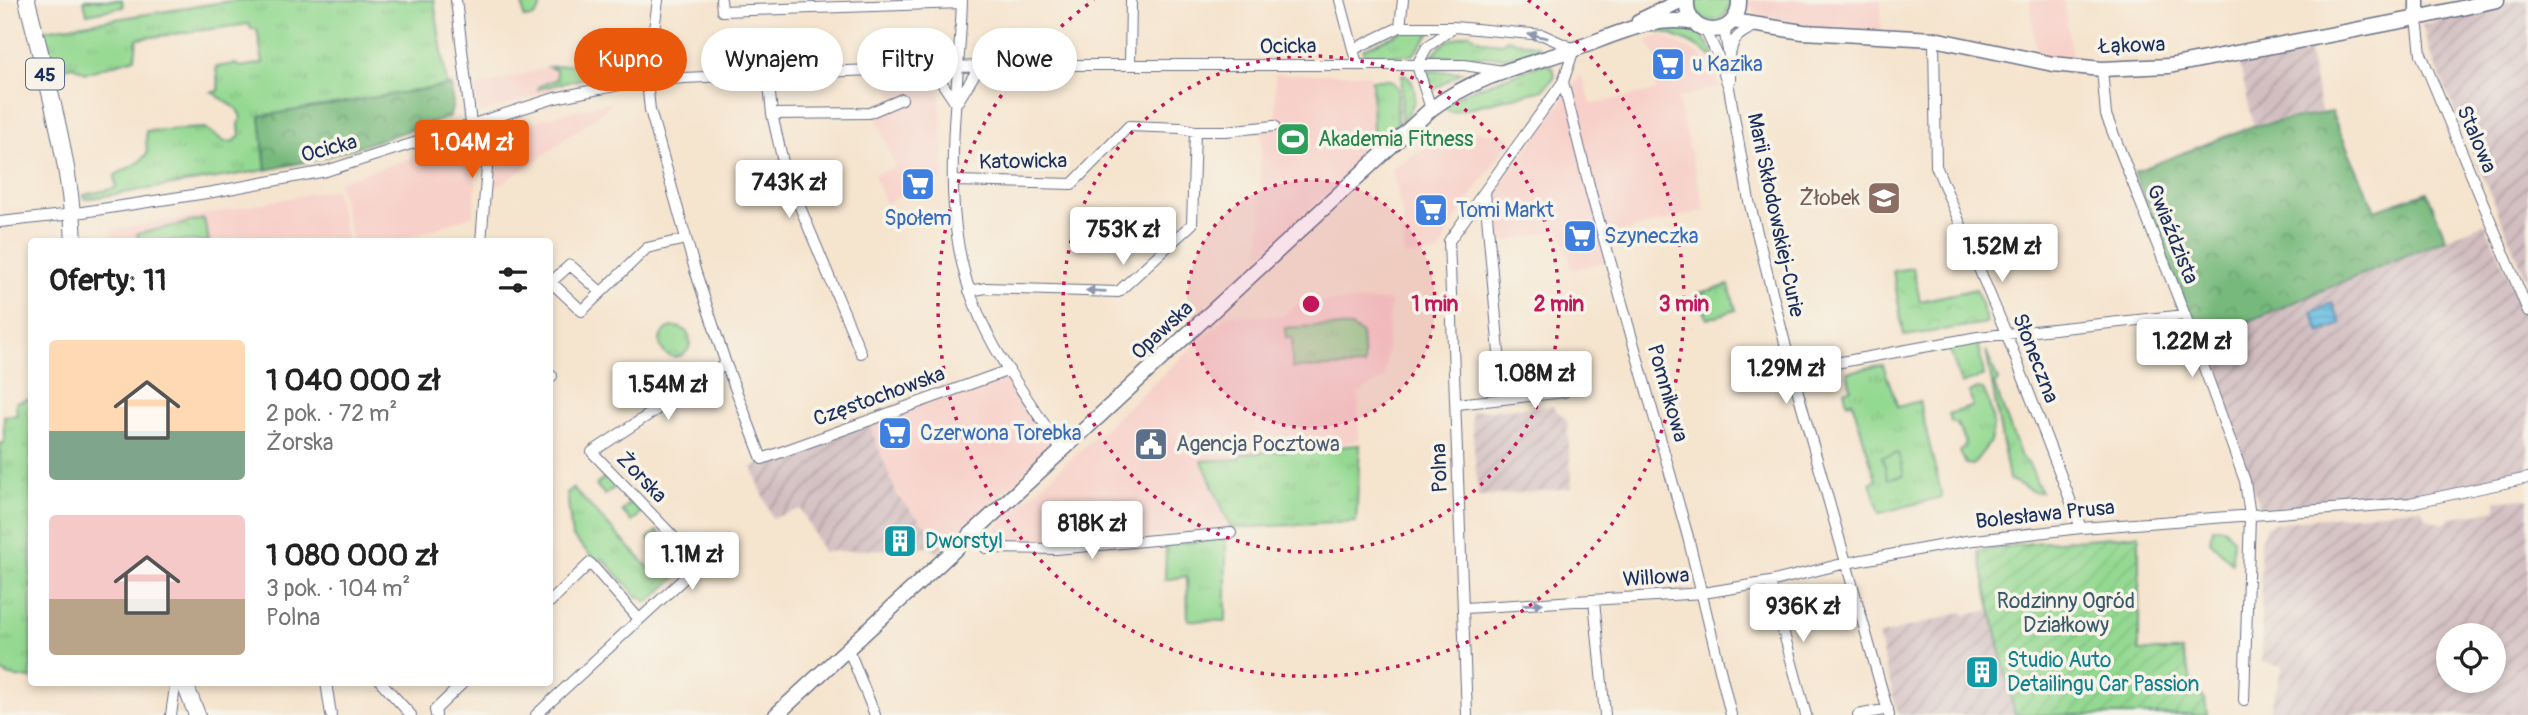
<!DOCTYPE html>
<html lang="pl">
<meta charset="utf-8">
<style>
:root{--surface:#fff;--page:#f6f6f6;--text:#222;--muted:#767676;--accent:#ea580c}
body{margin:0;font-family:Pangolin,sans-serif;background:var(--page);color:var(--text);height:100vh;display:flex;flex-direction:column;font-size:26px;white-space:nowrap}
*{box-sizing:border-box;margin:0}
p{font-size:23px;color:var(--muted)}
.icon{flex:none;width:38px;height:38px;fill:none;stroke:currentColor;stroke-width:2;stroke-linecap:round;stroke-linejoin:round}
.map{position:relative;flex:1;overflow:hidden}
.panel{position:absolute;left:28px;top:238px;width:525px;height:448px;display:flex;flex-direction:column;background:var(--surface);border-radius:7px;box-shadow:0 4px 10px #0003}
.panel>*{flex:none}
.banner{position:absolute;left:574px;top:28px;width:665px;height:63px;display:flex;gap:14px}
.fabs{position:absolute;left:2436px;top:623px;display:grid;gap:14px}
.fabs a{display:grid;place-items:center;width:70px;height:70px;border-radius:50%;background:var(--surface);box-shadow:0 4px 10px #0003;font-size:35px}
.price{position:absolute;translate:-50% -60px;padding:0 16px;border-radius:7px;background:#fff;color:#222;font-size:23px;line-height:46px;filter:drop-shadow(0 2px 4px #0008)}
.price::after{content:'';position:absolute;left:50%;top:42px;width:21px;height:16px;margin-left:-10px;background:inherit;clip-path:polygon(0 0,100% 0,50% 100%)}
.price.current{background:var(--accent);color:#fff}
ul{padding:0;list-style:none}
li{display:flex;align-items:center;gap:21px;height:175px;padding:0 21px}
li span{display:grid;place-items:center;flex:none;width:196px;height:140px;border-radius:7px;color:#555}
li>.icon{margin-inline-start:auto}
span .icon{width:84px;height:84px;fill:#fffc;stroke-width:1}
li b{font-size:30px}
h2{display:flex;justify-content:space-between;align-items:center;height:84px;padding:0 21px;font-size:30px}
.tag{padding:0 24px;border-radius:32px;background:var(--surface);box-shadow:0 4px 10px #0003;font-size:24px;line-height:63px}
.tag.current{background:var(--accent);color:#fff}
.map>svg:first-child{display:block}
</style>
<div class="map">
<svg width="2528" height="715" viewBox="0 0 2528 715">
<defs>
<pattern id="industrial-furrows" width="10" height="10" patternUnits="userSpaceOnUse" patternTransform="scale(1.75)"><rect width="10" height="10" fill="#d2bec1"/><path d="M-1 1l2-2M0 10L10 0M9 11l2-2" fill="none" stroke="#aa9ba0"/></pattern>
<pattern id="grass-tufts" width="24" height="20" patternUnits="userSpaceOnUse" patternTransform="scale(1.75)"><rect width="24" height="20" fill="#94d992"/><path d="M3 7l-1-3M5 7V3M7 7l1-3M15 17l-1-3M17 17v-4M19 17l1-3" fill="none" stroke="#7fbb80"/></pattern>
<pattern id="forest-crowns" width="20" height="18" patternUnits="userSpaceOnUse" patternTransform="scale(1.75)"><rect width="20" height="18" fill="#77b97c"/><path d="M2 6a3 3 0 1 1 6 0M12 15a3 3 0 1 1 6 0" fill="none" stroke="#619769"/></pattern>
<pattern id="park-crowns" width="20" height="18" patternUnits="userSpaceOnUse" patternTransform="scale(1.75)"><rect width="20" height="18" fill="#94d992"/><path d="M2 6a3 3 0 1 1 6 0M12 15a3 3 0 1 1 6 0" fill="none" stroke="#7fbb80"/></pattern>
<pattern id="garden-furrows" width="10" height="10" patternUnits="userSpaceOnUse" patternTransform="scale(1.75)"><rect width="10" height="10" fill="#94d992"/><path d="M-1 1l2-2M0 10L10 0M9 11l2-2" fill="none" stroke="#7fbb80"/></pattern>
<pattern id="water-rules" width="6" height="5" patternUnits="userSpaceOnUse" patternTransform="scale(1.75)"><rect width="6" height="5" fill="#66bfe3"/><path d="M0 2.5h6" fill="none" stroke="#539cbb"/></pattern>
</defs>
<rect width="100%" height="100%" fill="#f7f3e8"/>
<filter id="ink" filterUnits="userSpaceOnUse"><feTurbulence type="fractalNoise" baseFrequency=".0143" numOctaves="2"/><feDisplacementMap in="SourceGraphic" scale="14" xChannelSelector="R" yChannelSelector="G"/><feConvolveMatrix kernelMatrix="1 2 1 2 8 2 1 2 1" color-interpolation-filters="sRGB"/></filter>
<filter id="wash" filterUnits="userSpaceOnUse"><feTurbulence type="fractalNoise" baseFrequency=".00686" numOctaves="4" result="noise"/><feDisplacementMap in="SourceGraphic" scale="28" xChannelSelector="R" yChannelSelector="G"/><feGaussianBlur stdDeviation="1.57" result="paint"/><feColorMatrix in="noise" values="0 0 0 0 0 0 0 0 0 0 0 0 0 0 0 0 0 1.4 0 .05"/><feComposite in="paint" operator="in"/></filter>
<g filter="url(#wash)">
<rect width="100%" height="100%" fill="#f5e4ce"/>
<path fill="#f7d0c9" d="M1746,0h135v30l-64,-3 -55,-8 -12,-11z
M2030,0h33l9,55 -4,3 -32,-4z
M1660,35l40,20 12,11 8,21 -43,11 28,112 -105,28 6,23 -34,9 -12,-40 -65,14 -2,-43 4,-11 78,-108 6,-7 11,29 64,-13 -1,-10 12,-6 -21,-35z
M549,67l7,3 1,9 -3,1 3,9 -78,25 -4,-27z
M1275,74h95l2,60 -9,1v7l9,11 -112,101 1,-121 15,-16z
M925,75l15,14 4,90 -59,24 -11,-28 21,-8 -22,-59 21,-9 -6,-21z
M610,102l3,2 -79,58 -45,30 6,-61z
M1465,129l47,8 -64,94 -9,23 -35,2 -1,-38 -11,-50 39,-24z
M480,140l-7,75 -72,26h-49l-14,-60 117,-37z
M335,189l12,52 -239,1 4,-12 95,-16z
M1390,301l-5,77 -27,16 1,46 -154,28 26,60 -136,14 -90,4 -13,-1 -8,-7 244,-223 55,1 17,-14z
M1003,375l50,72 -108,98 -47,-49 -29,-72z"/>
<path fill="url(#industrial-furrows)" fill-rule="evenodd" d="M2514,0h14v283l-98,-231 -8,-27z
M2308,49l13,63 -68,12 -14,-62z
M2485,223l43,97v153l-93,21 -52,6 -122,9 -62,-167z
M1552,406l15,14 5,68 -94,9 -7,-86z
M869,424l29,73 47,48 -8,7 -7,-5 -107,5 -22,-43 -29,9 -20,-51z
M2528,499v159l-20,57h-240l15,-49 -21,-4 -2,-121 6,-14 7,-4 148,-15 5,9 17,7 10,-7 43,-7v-10zM2448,635h46v46h-46z
M1992,610l23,105h-117l-20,-79 85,-24 2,3z"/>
<path fill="#d2bec1" d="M2528,658v57h-20z"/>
<path fill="url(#grass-tufts)" stroke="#588478" stroke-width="2" d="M237,0h197l13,86 -187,30 6,54 -181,29 -1,-4 32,-7 -1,-13 23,-12 9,-9 -1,-23 59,-3 20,14 10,-1 5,-6 -1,-10 2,-8 -4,-8 -25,-17 7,-1 -3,-24 19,-3 6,3 22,-4 -6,-34h-6l-2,-5 -112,15 -2,19 -49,15 -13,-7 -14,3 3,13 -6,-3 -12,-49z
M522,0h17l1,9 -6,8 -10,1z
M1694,0h36c1,27 -36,28 -36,0z
M1666,26c29,4 40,7 51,35 -20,-17 -41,-26 -66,-32z
M641,29h3l-3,31 -4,8 -9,4 -4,-41z
M1432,30l-19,25 -44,1 -6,-3v-4l41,-18z
M1469,33l13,8 20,2 5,-4 31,7 2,6 -20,5 -89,-1 14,-14z
M623,59l2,14 -32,3 -55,13 1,-3 18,-7 -1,-9 -7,-3z
M1545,63l8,4 2,9 -12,14 -92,22 -8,-5 18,-13z
M1426,71l36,1 -30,19z
M1402,74l6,2c14,19 5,31 -7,48z
M1372,80h18l8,8 -1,38 -24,26 -10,-10 1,-6 9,-1z
M1319,326l32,1 11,7 2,32 -72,2v-30h-6l-1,-10z
M1978,342l6,34 -23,8 -12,-37z
M1986,350l12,31 -4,3 27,73 8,7 12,28h-7l-25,-13z
M1883,365l15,42 21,-6 23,96 -62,16 -10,-30 6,-3 -24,-79 -5,2 -3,-13 7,-1 -4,-17z
M1978,389l5,1c8,12 13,37 7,51 -4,8 -12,16 -17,24l-7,-1 -6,-12 6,-9 -9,-19 -6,-2 -2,-8 22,-7 2,-2 -4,-13z
M31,398v281l-21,-3 -10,-5v-227l4,-1v-27l13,-1 -1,-13z
M1360,445l-4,77 -125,6 -29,-67 37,-2 2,-5z
M606,476l10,10 -11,9 -9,-10z
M573,488l78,82 14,-12 -2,-3 9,-9 14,15 1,6 -36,33 -5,2 -6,-6 -2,1 -36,-39 -4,5 -26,-27 -5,-43z
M631,502l10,11 -9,9 -10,-11z
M2213,528h11l9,10 -1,25 -22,-22z
M657,531l10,11 -9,8 -10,-11z
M1226,538v83l-38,-1 -1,-44 -22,4 1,-35z"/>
<path fill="url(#forest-crowns)" stroke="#49746d" stroke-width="2" d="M451,85l2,18 -3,14 -127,41 -57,12 -6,-54z
M2331,112l44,98 52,-18 19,47 -247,103 -65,-170 118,-46z"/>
<path fill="url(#park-crowns)" stroke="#588478" stroke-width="2" d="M204,219l5,22h-70l-2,-7z
M1913,268l7,33 56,-12 11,34 -83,13 -11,-65z
M1729,285l7,25 -29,9 -8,-26z
M660 342a15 15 0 1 1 30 0a15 15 0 1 1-30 0Z
M1898,453l6,22 -16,4 -6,-22z"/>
<path fill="url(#garden-furrows)" stroke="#588478" stroke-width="2" d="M2139,535v116h43l11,34 12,15 2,15h-192l-37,-164 54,-8z"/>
<path fill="#94d992" stroke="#588478" stroke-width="2" d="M84,0h38l1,7 -36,7z"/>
<path fill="url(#water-rules)" stroke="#4077a0" stroke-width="2" d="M2332,303l9,21 -21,9 -8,-21z"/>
</g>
<g filter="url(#ink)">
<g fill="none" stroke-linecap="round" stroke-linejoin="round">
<g stroke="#676e85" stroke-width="12">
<path id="street" d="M456,0l15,124
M658,0l-11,82 3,28 45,160 31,94 36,95 247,-89
M721,0l1,11 240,-8
M962,0c-3,101 -26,211 14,308 20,51 56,95 85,142
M1340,0l17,64
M2417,18l4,36 107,257
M1727,26l-2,8 5,28v18
M1400,27l3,-27
M1705,29l12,25 12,34 20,113 43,170 97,344
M1934,39l2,127 70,167 75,195
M1354,49l46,-22h54l89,8 31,14 -11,33 -114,159 18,474
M1731,51c2,-15 12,-19 24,-25
M1130,65l1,-65
M922,68l20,15 14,21
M2102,69l4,46 79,200 60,166 5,35 -6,184
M768,74l4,40 13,57 76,182
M1563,82l28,111 97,344 43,178
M958,101l18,-29 9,-6
M1431,109l-14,-44 10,-18 27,-20
M772,114l97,-1 33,-14
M954,181l118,3 57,-58 52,2 14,3h31l48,-5
M0,222l63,-7 150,-23 113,-21 229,-73 64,-13 65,-7 84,-4 237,-9h459l39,6
M481,242l10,-124
M969,291l17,-3 132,4 74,-68 3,-93
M601,292l-31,-27 -19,17 31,29 65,-63 39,-9
M1792,371l186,-34 207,-22
M550,378l2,-2
M1503,399l61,-7
M1457,404l46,-5 -18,-207
M970,533l16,15 70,1 175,-16
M1770,582l36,133
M1594,600l11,115
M550,602l40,-39 49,56
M1465,608l238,-15 67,-11 76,-19 120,-22 115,-13 329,-25 118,-25
M847,650l5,8 23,57
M326,682l5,33
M381,682l30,33
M171,715l4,-28 9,-5
M436,715l-1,-5 29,-28
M536,715l157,-145 1,-9 -3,-6 -99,-103 134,-88
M1858,715l30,-6"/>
</g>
<g stroke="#676e85" stroke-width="17">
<path id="secondary" d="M1687,0c-3,40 54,40 52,0
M2417,18v-18
M1639,21l43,-21
M1733,21l70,11 131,7 119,25 49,5 67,-3 248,-48 80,-18
M776,715l655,-606c44,-33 93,-43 144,-60 38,-13 79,-35 120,-26"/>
</g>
<g stroke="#676e85" stroke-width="18">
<path id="primary" d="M27,0c19,79 44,160 47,242
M184,682l13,33"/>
</g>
<use href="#street" stroke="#fff" stroke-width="10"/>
<use href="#secondary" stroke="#fff" stroke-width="14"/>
<use href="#primary" stroke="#fff" stroke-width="16"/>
</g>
<defs><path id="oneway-solid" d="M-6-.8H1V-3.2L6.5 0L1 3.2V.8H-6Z" transform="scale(1.75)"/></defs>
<g fill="#8d97ae">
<use href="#oneway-solid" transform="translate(1538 36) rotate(-169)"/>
<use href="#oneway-solid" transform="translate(1096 291) rotate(-178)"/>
<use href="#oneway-solid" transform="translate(1533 604) rotate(-4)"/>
</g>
</g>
<circle cx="1311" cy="304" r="124" fill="#c2185b" fill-opacity=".12"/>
<g fill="none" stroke="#c2185b" stroke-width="3.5" stroke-dasharray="3.5 7">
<circle cx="1311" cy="304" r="124"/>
<circle cx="1311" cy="304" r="248"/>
<path d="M1528 0A373 373 0 1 1 1094 0"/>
</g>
<defs>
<g id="supermarket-square" transform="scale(1.75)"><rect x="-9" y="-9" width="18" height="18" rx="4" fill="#3f7fe0" stroke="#f7f3e8"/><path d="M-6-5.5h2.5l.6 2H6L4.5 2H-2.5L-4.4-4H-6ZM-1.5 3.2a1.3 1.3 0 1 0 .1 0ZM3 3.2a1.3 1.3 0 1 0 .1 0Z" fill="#fff"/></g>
<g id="stadium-square" transform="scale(1.75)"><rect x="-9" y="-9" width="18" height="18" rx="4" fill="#2e9e5b" stroke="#f7f3e8"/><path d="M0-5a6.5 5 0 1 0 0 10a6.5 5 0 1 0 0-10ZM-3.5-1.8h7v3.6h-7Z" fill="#fff"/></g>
<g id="school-square" transform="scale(1.75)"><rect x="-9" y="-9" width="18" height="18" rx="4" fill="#8d6e63" stroke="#f7f3e8"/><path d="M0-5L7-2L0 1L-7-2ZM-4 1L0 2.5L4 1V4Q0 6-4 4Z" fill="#fff"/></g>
<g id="civic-square" transform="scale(1.75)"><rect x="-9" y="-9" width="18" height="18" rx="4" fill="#5c6f8a" stroke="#f7f3e8"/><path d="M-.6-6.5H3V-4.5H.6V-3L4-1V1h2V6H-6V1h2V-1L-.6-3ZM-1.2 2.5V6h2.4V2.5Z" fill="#fff"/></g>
<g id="building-square" transform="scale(1.75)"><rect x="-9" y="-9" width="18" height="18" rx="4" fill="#0f9aa8" stroke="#f7f3e8"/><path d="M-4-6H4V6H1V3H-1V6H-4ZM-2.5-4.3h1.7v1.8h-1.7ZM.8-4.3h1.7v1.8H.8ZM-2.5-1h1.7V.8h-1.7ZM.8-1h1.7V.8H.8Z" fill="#fff"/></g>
</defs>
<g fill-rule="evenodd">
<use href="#supermarket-square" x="1668" y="64"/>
<use href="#stadium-square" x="1293" y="139"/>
<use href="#supermarket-square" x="918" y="184"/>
<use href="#school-square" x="1884" y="198"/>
<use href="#supermarket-square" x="1431" y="210"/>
<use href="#supermarket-square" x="1580" y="236"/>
<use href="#supermarket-square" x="895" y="433"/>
<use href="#civic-square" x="1151" y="444"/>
<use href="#building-square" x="900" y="541"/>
<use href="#building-square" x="1982" y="672"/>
</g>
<g text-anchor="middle" stroke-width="7" stroke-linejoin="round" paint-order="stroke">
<rect fill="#f7f3e8" stroke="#5d6a87" stroke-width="2" x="26" y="58.5" width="38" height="31" rx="5"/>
<g font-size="19" font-weight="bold" fill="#1b2f5e">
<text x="45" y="81">45</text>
</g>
<g font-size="21" fill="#1b2f5e" stroke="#f7f3e8">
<text transform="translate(2132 45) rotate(-2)" y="7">Łąkowa</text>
<text transform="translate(1288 46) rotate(-1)" y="7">Ocicka</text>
<text transform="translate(2477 139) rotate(67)" y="7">Stalowa</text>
<text transform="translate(329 148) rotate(-15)" y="7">Ocicka</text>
<text transform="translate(1023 161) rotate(-1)" y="7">Katowicka</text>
<text transform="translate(1776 215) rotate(78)" y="7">Marii Skłodowskiej-Curie</text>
<text transform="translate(2173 234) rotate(68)" y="7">Gwiaździsta</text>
<text transform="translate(1162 330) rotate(-43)" y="7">Opawska</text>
<text transform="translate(2036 358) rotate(69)" y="7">Słoneczna</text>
<text transform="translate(1668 393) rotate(74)" y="7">Pomnikowa</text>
<text transform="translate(879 396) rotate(-20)" y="7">Częstochowska</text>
<text transform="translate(1439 468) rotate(-92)" y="7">Polna</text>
<text transform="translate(642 477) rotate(46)" y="7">Żorska</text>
<text transform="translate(2045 514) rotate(-6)" y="7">Bolesława Prusa</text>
<text transform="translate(1656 577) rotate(-4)" y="7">Willowa</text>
</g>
<g font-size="21" fill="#366cbe" stroke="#f7f3e8" text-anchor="start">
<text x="1692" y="71">u Kazika</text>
<text x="1456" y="217">Tomi Markt</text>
<text x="918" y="225" text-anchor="middle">Społem</text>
<text x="1604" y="243">Szyneczka</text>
<text x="920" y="440">Czerwona Torebka</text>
</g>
<g font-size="21" fill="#27864d" stroke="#f7f3e8" text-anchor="start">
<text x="1318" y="146">Akademia Fitness</text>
</g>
<g font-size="21" fill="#785e54" stroke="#f7f3e8" text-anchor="end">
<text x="1860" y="205">Żłobek</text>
</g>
<g font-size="21" fill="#4e5e75" stroke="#f7f3e8" text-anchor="start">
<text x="1176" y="451">Agencja Pocztowa</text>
</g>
<g font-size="21" fill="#0d838f" stroke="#f7f3e8" text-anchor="start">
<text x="925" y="548">Dworstyl</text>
<text x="2007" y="667">Studio Auto<tspan x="2007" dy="24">Detailingu Car Passion</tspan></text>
</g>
<g font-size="21" fill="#395a6b" stroke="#f7f3e8">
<text x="2066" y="608">Rodzinny Ogród<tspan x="2066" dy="24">Działkowy</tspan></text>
</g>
</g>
<circle cx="1311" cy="304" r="10" fill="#c2185b" stroke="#f7f3e8" stroke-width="3.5"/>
<g font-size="21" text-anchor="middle" font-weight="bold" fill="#c2185b" stroke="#f7f3e8" stroke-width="7" stroke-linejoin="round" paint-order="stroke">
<text x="1435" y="311">1 min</text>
<text x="1559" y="311">2 min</text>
<text x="1684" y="311">3 min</text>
</g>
</svg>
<div class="fabs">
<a><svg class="icon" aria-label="locate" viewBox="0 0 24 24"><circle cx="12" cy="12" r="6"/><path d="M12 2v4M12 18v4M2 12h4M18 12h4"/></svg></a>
</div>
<b class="price current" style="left:472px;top:180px">1.04M zł</b>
<b class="price" style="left:789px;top:220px">743K zł</b>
<b class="price" style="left:1123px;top:267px">753K zł</b>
<b class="price" style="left:2002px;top:284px">1.52M zł</b>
<b class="price" style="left:2192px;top:379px">1.22M zł</b>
<b class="price" style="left:1786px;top:406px">1.29M zł</b>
<b class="price" style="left:1535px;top:411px">1.08M zł</b>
<b class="price" style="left:668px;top:422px">1.54M zł</b>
<b class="price" style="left:1092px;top:561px">818K zł</b>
<b class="price" style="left:692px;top:592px">1.1M zł</b>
<b class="price" style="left:1803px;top:644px">936K zł</b>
<div class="banner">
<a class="tag current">Kupno</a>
<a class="tag">Wynajem</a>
<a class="tag">Filtry</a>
<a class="tag">Nowe</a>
</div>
<section class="panel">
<h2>Oferty: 11<svg class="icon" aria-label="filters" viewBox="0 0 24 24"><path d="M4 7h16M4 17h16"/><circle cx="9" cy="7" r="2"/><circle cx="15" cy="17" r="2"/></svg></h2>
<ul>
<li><span style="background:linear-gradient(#ffd9b3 65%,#7fa58c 0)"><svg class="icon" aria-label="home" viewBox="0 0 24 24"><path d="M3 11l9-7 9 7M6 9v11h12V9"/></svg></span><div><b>1 040 000 zł</b><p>2 pok. · 72 m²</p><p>Żorska</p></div></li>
<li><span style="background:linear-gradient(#f6c9c9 60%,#b9a48a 0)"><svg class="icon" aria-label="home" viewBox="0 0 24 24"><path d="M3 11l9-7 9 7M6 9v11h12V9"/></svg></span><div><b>1 080 000 zł</b><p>3 pok. · 104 m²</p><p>Polna</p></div></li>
</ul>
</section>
</div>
